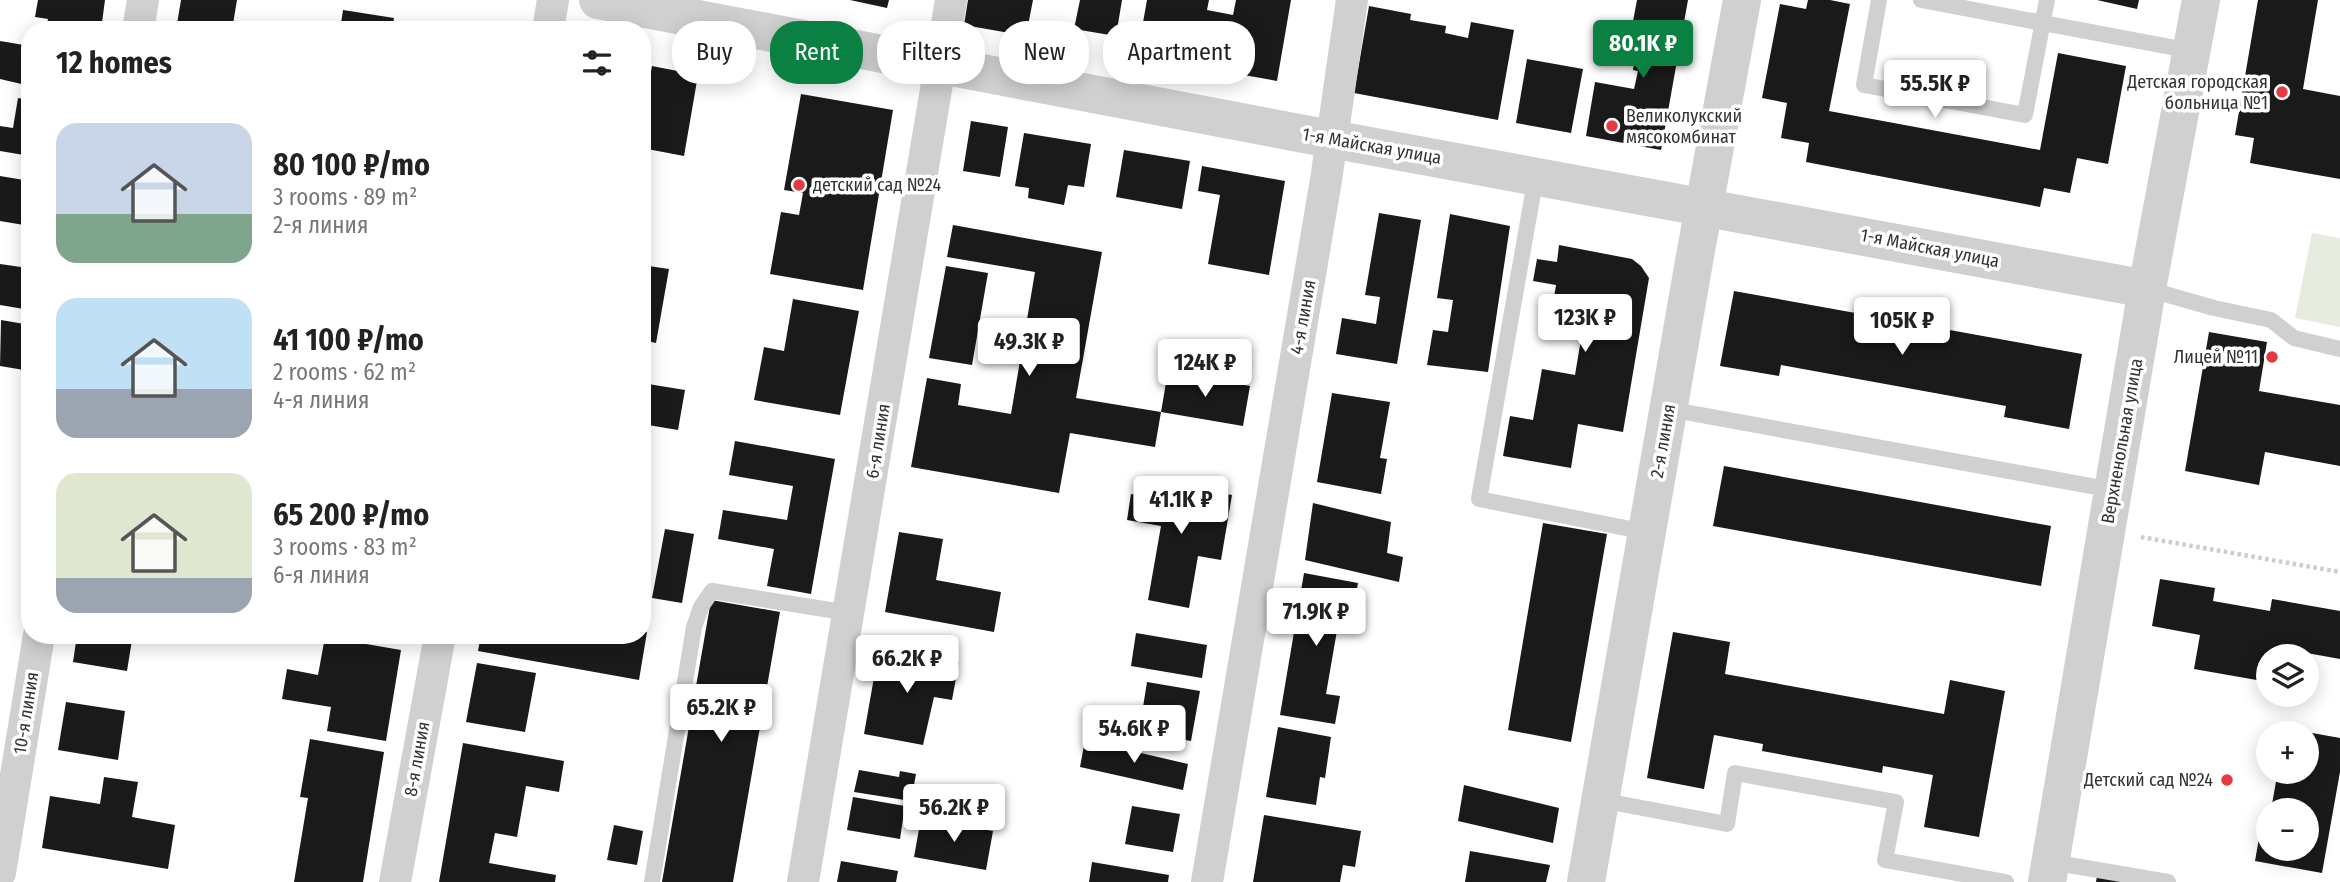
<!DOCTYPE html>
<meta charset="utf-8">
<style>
:root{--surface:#fff;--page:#f2f2f2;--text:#222;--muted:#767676;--accent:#0b8043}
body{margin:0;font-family:"Fira Sans Condensed",sans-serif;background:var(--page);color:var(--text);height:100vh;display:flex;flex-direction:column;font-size:26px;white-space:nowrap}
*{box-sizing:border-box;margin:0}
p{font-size:23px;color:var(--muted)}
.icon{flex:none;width:38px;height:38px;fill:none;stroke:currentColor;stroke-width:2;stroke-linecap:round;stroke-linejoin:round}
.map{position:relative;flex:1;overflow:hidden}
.sheet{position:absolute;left:21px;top:21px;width:630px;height:623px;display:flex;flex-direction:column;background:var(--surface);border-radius:28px;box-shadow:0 4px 18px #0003}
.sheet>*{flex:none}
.hud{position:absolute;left:672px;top:21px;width:665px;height:63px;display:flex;gap:14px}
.tools{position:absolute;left:2256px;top:644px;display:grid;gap:14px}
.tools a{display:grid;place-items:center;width:63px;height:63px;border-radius:50%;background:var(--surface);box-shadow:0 4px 18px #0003;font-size:35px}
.price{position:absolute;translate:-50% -60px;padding:0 16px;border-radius:7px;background:#fff;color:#222;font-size:23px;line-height:46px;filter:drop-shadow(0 2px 4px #0008)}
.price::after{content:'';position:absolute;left:50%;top:42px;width:21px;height:16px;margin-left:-10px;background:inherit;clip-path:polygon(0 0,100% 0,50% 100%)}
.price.selected{background:var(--accent);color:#fff}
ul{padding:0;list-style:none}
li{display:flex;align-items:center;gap:21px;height:175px;padding:0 35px}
li span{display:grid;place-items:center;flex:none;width:196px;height:140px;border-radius:21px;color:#555}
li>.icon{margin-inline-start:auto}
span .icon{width:84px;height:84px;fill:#fffc;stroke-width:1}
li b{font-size:30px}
h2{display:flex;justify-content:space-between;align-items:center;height:84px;padding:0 35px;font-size:30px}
.tag{padding:0 24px;border-radius:28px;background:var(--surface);box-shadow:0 4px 18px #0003;font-size:24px;line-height:63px}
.tag.selected{background:var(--accent);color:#fff}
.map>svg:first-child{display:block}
</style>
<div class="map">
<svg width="2340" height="882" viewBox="0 0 2340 882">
<rect width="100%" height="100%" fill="#fff"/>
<path fill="#e6ecdf" d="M2312,233l28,5v89l-45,-9z"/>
<path fill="#1a1a1a" d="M38,0h67l-4,30h-55l2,-11 -13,-2z
M181,0h56l-5,30h-56z
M850,0h39l-2,8z
M968,0h65l-7,36 -62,-11z
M1080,0h42l-6,36 -42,-7z
M1147,0h62l-2,10 26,5 3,-15h55l-14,81 -140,-25z
M1637,0h51l-27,150 -75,-14 9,-54 39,7 4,-18 -5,-1 5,-32 -8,-1z
M1808,0h22l20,4 -21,107 211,39 18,-97 68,13 -18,98 -31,-6 -7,35 -26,-5 -4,19 -234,-45 3,-19 -28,-5 6,-35 -25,-5 18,-94 26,5z
M2097,0h42l-2,9z
M2258,0h60l-15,89 37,7v83l-90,-16 4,-25 -19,-3z
M1369,6l42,8 -1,6 36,6 -1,7 23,5 3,-16 43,8 -16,90 -144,-27z
M343,10l51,8 -2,12h-52z
M416,24l24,4v2h-25z
M0,41l30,5v40l-30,-7z
M1527,59l56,10 -12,64 -55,-10z
M652,66l46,9 -14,81 -42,-8v-28z
M801,94l92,16 -30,180 -93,-16 11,-62 18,3 4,-22 -19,-3z
M18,98l12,2v56l-30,-5v-25l13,2z
M971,121l37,6 -8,50 -37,-6z
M1024,133l67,11 -7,43 -16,-2 -4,20 -36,-7 1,-10 -14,-2z
M1124,150l66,11 -8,48 -66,-12z
M1202,166l83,15 -16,94 -61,-11 12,-69 -22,-4z
M0,176l30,5v45l-30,-5z
M1379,213l42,7 -24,144 -61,-10 6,-36 34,6 4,-27 -15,-2z
M1450,214l60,12 -22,146 -61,-7 6,-35 15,2 5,-32 -16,-2z
M953,225l149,27 -26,146 85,14 -6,35 -85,-14 -11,60 -148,-26 16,-89 34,6 -3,21 53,9 24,-142 -88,-15z
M1559,245l73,14 9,7 8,12 -26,154 -45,-8 -7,44 -68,-12 7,-40 23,4 9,-51 33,6 9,-54 -33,-6 5,-30 -23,-4 4,-22 20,3z
M23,260l7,1v49l-30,-5v-41l21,3z
M642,265l27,4 -13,74 -14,-3z
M946,266l42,7 -16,92 -43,-7z
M1734,291l348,63 -13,75 -65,-12 2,-11 -225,-41 -2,11 -59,-10z
M793,299l66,12 -19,104 -86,-15 10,-53 20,4z
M1,320l29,5v46l-30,-5z
M2209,332l58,10 -8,49 81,14v61l-75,-14 -6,33 -74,-14z
M1168,371l82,15 -7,40 -82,-14z
M642,383l43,7 -7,40 -36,-6z
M1332,393l58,9 -10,56 7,1 -6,35 -64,-12z
M735,441l100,18 -24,135 -44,-8 7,-37 -56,-10 5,-29 64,10 6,-34 -64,-11z
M1724,466l327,60 -10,60 -328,-60z
M1149,482l83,13 -11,65 -23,-4 -9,52 -41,-8 13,-74 -34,-6 4,-26 16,3z
M1313,503l78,19 -4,31 16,4 -4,25 -94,-22z
M1543,523l64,11 -36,208 -63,-12z
M665,529l29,5 -12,69 -30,-5z
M899,532l44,7 -7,41 65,12 -7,40 -109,-20z
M1304,573l54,10 -7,38 -12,-2 -13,75 14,2 -5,28 -55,-9z
M2160,579l55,9 -2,13 57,10 2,-12 68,12v48l-66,-12 -2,9h-4v26l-74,-13 6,-34 -48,-9z
M711,600l69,12 -47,270h-71z
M642,631l5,1 -8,48 -161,-29 3,-16h43l42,8 1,-8h75z
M1673,632l57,10 -5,32 219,40 6,-34 55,11 -26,146 -55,-10 9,-52 -50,-9 -1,7 -120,-22 1,-7 -49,-9 -10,54 -57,-11z
M1136,633l71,12 -5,33 -71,-12z
M77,635h31l24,5 -5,31 -54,-9z
M325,637l76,13 -15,91 -59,-10 4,-24 -49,-8 5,-30 31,6z
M879,649l80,13 -7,38 -18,-3 -11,48 -59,-11z
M477,663l59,10 -11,59 -59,-10z
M1147,682l53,9 -9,50 -52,-9z
M66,702l59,9 -7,49 -60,-10z
M1278,727l53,10 -6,41 -5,-1 -4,28 -50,-8z
M2279,727l61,11v34l-18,101 -67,-12 7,-40 6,1v27h38v-39h-35l6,-34 -7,-1 1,-3h35v-39h-29z
M310,739l74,13 -21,130h-69l14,-84 -8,-1z
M1085,740l103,24 -5,26 -103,-23z
M463,743l101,18 -5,31 -33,-6 -9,51 -22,-4 -6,30 67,12 -1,7h-116z
M859,770l40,7 1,-6 16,3 -5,27 -57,-9z
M104,777l34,5 -6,35 43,8 -7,44 -126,-21 8,-52 50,8z
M1464,785l95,23 -6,35 -95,-22z
M853,797l52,9 -5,33 -53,-9z
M1132,806l48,8 -7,38 -48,-8z
M1264,815l97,16 -6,36 -12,-2 -3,17h-87z
M921,818l72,13 -7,39 -72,-13z
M614,825l29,6 -6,34 -30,-5z
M1470,851l80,14 -4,17h-81z
M841,861l57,10 -2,11h-59z
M1092,862l77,13 -1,7h-79z
M2097,876l25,6h-26z"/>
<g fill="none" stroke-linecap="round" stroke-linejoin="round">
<path stroke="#cdcdcd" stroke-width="4.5" stroke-dasharray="3.5 3.5" stroke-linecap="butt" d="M2141,537l199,35"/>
<path stroke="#d0d0d0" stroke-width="16" d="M1879,0l-15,85 161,30 22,-115
M1921,0l271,51
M1536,176l-57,323 167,33
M2147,289l67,19 57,12 23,18 46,11
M1668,409l445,81
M1600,800l127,24 8,-51 161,29 -11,58 121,22
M2051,862l117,20
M652,882l42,-255 7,-20 11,-16 137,22"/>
<path stroke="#d0d0d0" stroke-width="32" d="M138,30l5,-30
M548,30l5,-30
M0,873l39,-238
M395,882l45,-247
M803,882l148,-882
M1207,882l119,-702 26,-180"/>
<path stroke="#d0d0d0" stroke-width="38" d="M598,0l706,134 843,155
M1586,882l109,-626 47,-256
M2047,882l100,-593 54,-289"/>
</g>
<g fill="#e63946" stroke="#fff" stroke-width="2.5">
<circle cx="2282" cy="92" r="7"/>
<circle cx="1612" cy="126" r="7"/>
<circle cx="799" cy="185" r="7"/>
<circle cx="2272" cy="357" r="7"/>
<circle cx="2227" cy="780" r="7"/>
</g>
<g text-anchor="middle" stroke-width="7" stroke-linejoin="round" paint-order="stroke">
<g font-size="18" fill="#333" stroke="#fff" text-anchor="end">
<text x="2268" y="88">Детская городская<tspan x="2268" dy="21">больница №1</tspan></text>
<text x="1626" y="122" text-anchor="start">Великолукский<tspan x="1626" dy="21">мясокомбинат</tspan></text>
<text x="813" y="191" text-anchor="start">детский сад №24</text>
<text x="2258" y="363">Лицей №11</text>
<text x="2213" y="786">Детский сад №24</text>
</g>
<g font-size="18" fill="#333" stroke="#fff">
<text transform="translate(1372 146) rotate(10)" y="6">1-я Майская улица</text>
<text transform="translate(1930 248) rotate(11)" y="6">1-я Майская улица</text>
<text transform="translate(1303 317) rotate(-80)" y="6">4-я линия</text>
<text transform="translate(878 441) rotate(-81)" y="6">6-я линия</text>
<text transform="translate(1663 441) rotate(-80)" y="6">2-я линия</text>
<text transform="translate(2122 441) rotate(-80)" y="6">Верхненольная улица</text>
<text transform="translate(26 713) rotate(-81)" y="6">10-я линия</text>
<text transform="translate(417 759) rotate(-80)" y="6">8-я линия</text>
</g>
</g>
</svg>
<div class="tools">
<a><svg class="icon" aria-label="layers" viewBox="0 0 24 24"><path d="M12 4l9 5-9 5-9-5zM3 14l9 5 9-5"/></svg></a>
<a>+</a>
<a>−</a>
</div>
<b class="price selected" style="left:1643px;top:80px">80.1K ₽</b>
<b class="price" style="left:1935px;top:120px">55.5K ₽</b>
<b class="price" style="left:1585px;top:354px">123K ₽</b>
<b class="price" style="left:1902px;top:357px">105K ₽</b>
<b class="price" style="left:1029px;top:378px">49.3K ₽</b>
<b class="price" style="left:1205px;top:399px">124K ₽</b>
<b class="price" style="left:1181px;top:536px">41.1K ₽</b>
<b class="price" style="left:1316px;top:648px">71.9K ₽</b>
<b class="price" style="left:907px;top:695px">66.2K ₽</b>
<b class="price" style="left:721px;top:744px">65.2K ₽</b>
<b class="price" style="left:1134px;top:765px">54.6K ₽</b>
<b class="price" style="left:954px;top:844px">56.2K ₽</b>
<div class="hud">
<a class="tag">Buy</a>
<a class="tag selected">Rent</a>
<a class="tag">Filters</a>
<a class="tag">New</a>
<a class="tag">Apartment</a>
</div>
<section class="sheet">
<h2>12 homes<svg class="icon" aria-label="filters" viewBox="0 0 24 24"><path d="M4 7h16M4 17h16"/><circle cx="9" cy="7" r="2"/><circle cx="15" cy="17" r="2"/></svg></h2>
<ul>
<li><span style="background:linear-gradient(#c9d6e8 65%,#7fa58c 0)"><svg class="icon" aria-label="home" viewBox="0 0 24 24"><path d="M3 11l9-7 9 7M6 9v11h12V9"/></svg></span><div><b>80 100 ₽/mo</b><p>3 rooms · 89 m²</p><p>2-я линия</p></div></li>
<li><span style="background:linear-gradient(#bfe0f5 65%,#9aa5b1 0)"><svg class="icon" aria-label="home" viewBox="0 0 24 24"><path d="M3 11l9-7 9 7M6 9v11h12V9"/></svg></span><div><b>41 100 ₽/mo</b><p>2 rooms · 62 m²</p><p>4-я линия</p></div></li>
<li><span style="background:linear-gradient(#dfe7d0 75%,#9aa5b1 0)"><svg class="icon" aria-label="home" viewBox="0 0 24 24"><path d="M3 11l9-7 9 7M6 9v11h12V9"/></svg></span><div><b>65 200 ₽/mo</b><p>3 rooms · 83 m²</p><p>6-я линия</p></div></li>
</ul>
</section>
</div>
